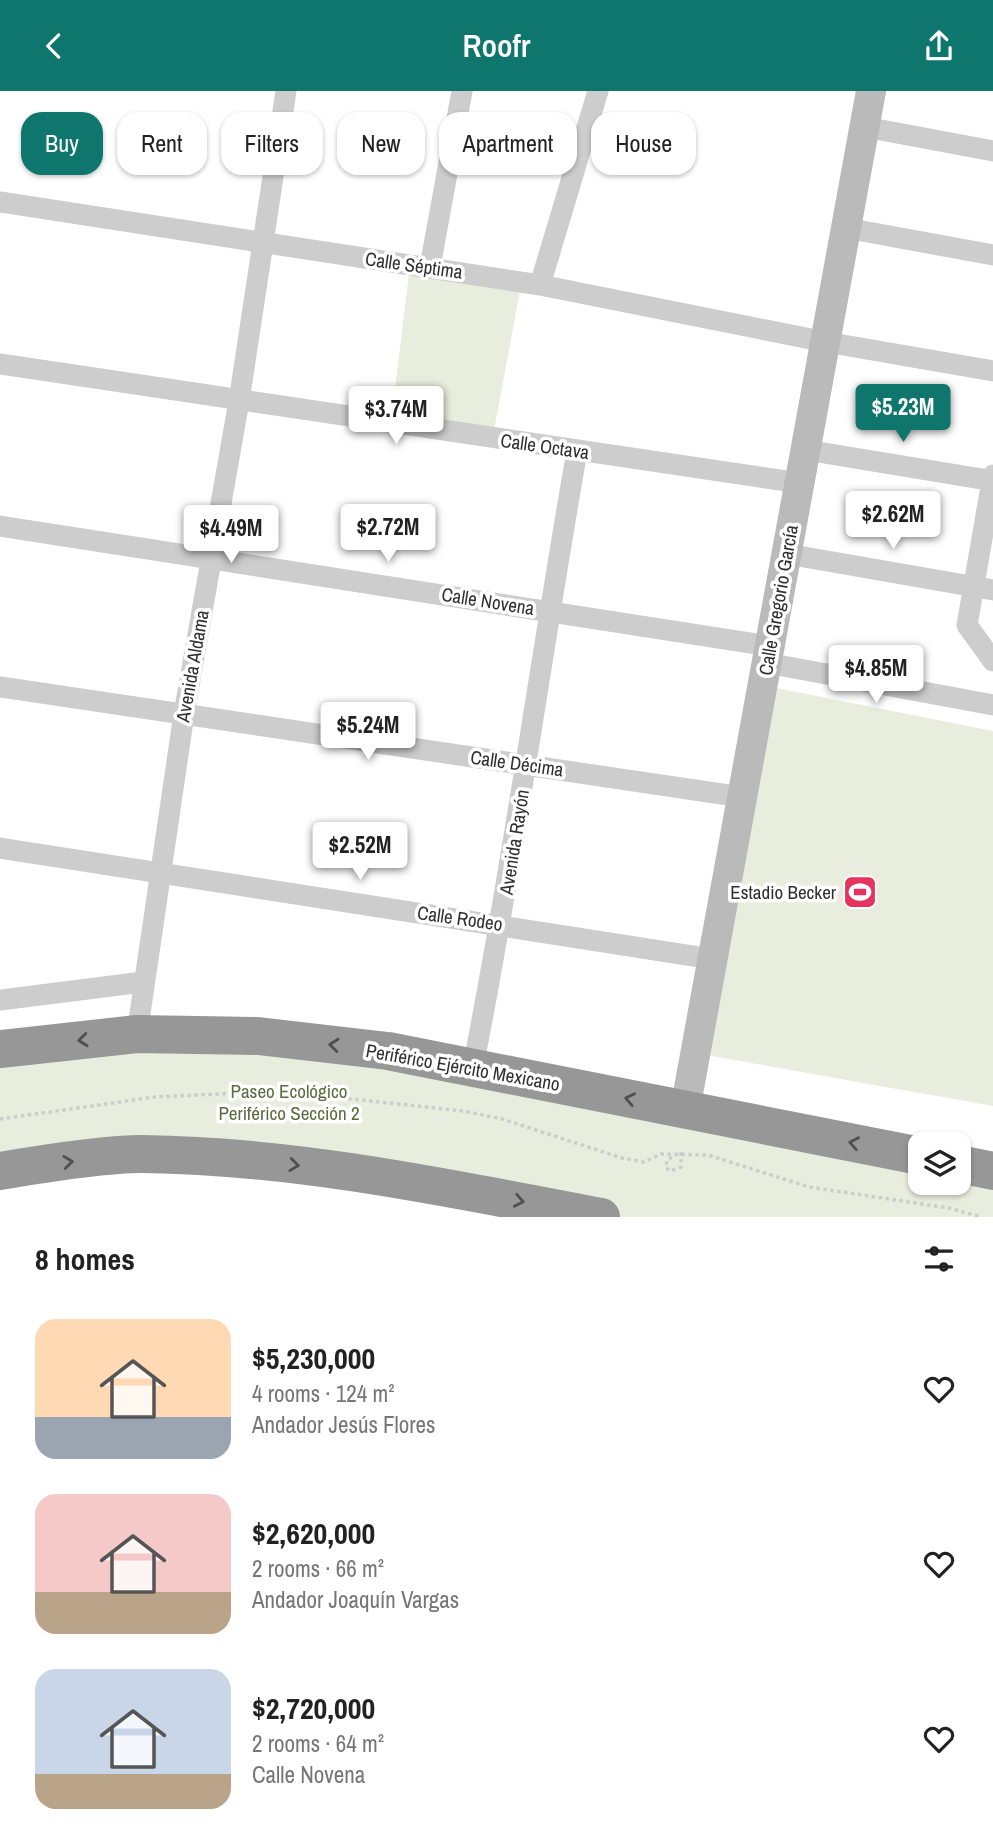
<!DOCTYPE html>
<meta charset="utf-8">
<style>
:root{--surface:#fff;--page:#f2f2f2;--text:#222;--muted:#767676;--accent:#0f766e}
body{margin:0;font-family:"Archivo Narrow",sans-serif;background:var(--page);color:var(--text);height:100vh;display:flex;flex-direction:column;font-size:26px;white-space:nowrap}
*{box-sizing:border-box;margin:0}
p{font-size:23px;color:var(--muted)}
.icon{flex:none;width:38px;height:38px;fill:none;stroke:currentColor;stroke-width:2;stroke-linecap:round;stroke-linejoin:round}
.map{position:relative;height:1126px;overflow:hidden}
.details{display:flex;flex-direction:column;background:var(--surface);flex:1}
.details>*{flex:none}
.hud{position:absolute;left:21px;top:21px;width:952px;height:63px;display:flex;gap:14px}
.controls{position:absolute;left:908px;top:1041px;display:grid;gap:14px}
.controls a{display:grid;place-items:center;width:63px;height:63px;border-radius:14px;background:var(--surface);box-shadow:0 2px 5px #0004;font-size:35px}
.price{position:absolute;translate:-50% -60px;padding:0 16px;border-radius:7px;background:#fff;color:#222;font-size:23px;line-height:46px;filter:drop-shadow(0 2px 4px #0008)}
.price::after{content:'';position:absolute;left:50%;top:42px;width:21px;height:16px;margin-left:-10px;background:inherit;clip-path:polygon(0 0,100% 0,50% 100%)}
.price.current{background:var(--accent);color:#fff}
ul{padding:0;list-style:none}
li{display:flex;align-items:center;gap:21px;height:175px;padding:0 35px}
li span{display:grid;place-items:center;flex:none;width:196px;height:140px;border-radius:21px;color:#555}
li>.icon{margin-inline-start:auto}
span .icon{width:84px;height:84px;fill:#fffc;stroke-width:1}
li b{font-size:30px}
h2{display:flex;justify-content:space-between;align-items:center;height:84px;padding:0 35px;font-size:30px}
.pill{padding:0 24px;border-radius:21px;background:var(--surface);box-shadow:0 2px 5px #0004;font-size:24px;line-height:63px}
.pill.current{background:var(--accent);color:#fff}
header{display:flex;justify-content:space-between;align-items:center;height:91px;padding:0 35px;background:var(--accent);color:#fff;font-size:32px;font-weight:600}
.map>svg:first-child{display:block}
</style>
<header><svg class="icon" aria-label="back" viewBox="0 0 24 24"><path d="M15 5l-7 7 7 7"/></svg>Roofr<svg class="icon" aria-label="share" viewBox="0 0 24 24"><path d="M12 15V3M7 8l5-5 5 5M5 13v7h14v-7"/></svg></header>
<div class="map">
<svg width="993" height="1126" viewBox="0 0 993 1126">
<rect width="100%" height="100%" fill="#fff"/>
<path fill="#e8edde" d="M410,173l111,21 -28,151 -102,-13z
M766,595l227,45v375l-298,-53z
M224,948l696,121v23h39l34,-8v42h-370l-261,-47 -362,-2v-109z"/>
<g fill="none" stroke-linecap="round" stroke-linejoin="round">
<path stroke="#cdcdcd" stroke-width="3.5" stroke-dasharray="3.5 3.5" stroke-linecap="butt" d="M0,1028l155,-22 83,-4 105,5 121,13 38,8 120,39 22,4 17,-8 47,1 101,32 140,21 32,9
M681,1061v15l-11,4 -4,-3 1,-8z"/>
<path stroke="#cdcdcd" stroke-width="21" d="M865,36l128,24
M0,111l540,83 286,57 167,29
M846,137l147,27
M430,176l32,-176
M540,194l58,-194
M0,273l800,119
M806,359l187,31
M993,384l-26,150 26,36
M0,435l769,120
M787,463l206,36
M767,572l226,42
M0,596l742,110
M0,757l713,111
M0,909l143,-18
M137,943l47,-320 55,-313 47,-310
M473,976c40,-204 68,-411 104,-616"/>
<path stroke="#bababa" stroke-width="30" d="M685,1019l186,-1019"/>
<path stroke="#979797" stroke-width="38" d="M0,958l137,-15 121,2 130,15 532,105
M959,1073l34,7
M0,1080c41,-7 102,-17 143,-17 154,2 306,34 458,63"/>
</g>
<defs><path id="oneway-chevron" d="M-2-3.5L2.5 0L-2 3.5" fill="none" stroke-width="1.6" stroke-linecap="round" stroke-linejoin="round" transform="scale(1.75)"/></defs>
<g stroke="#4f4f4f">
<use href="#oneway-chevron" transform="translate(83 949) rotate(174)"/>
<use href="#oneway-chevron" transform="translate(334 954) rotate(-174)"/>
<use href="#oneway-chevron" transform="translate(630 1008) rotate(-168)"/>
<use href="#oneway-chevron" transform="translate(854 1052) rotate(-169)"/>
<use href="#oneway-chevron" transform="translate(68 1071) rotate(-7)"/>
<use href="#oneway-chevron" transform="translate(294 1074) rotate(7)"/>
<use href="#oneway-chevron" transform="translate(519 1110) rotate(11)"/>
</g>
<defs>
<g id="stadium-square" transform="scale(1.75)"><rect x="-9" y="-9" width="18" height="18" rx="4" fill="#e5345d" stroke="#fff"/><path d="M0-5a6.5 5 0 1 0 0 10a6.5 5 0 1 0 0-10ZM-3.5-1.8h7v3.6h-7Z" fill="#fff"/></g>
</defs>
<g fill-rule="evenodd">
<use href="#stadium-square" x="860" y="801"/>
</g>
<g text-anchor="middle" stroke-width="7" stroke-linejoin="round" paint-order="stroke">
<g font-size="19" fill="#303030" stroke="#fff">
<text transform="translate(414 174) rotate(8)" y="7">Calle Séptima</text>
<text transform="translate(545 355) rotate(8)" y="7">Calle Octava</text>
<text transform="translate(778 509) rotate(-80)" y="7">Calle Gregorio García</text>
<text transform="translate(488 510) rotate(9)" y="7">Calle Novena</text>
<text transform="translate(192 575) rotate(-80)" y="7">Avenida Aldama</text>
<text transform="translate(517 672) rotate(8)" y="7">Calle Décima</text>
<text transform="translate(514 751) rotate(-81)" y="7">Avenida Rayón</text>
<text transform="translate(460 827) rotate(8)" y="7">Calle Rodeo</text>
<text transform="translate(463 976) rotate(10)" y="7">Periférico Ejército Mexicano</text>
</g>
<g font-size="19" fill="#303030" stroke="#fff" text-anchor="end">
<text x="836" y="808">Estadio Becker</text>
</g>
<g font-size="19" fill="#5a6c3d" stroke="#fff">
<text x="289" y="1007">Paseo Ecológico<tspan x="289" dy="22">Periférico Sección 2</tspan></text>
</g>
</g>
</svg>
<div class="controls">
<a><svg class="icon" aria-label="layers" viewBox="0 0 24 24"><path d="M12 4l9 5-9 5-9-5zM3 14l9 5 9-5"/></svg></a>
</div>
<b class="price current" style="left:903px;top:353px">$5.23M</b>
<b class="price" style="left:396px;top:355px">$3.74M</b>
<b class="price" style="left:893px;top:460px">$2.62M</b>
<b class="price" style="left:388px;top:473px">$2.72M</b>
<b class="price" style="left:231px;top:474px">$4.49M</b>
<b class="price" style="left:876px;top:614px">$4.85M</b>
<b class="price" style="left:368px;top:671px">$5.24M</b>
<b class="price" style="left:360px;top:791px">$2.52M</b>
<div class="hud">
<a class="pill current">Buy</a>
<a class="pill">Rent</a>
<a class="pill">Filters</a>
<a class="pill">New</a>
<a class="pill">Apartment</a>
<a class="pill">House</a>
</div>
</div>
<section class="details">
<h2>8 homes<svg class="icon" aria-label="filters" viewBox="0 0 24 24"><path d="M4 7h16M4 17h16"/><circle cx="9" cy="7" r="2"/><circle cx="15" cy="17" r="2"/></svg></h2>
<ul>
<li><span style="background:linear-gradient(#ffd9b3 70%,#9aa5b1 0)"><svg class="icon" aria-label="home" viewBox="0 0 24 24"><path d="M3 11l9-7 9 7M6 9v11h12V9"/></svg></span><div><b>$5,230,000</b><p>4 rooms · 124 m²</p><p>Andador Jesús Flores</p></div><svg class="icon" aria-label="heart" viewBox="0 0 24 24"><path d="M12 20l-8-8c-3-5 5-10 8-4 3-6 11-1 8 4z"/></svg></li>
<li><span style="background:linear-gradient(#f6c9c9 70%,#b9a48a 0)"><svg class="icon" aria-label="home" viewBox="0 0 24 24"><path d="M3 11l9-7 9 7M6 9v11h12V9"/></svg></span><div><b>$2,620,000</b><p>2 rooms · 66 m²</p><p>Andador Joaquín Vargas</p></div><svg class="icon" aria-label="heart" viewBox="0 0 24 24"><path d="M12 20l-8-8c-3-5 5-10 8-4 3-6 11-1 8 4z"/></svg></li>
<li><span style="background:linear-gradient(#c9d6e8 75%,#b9a48a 0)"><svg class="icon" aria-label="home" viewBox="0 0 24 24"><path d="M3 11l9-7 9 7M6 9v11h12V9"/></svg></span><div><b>$2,720,000</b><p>2 rooms · 64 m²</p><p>Calle Novena</p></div><svg class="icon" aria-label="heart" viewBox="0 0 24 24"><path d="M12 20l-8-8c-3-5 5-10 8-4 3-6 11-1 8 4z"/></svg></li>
</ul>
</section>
